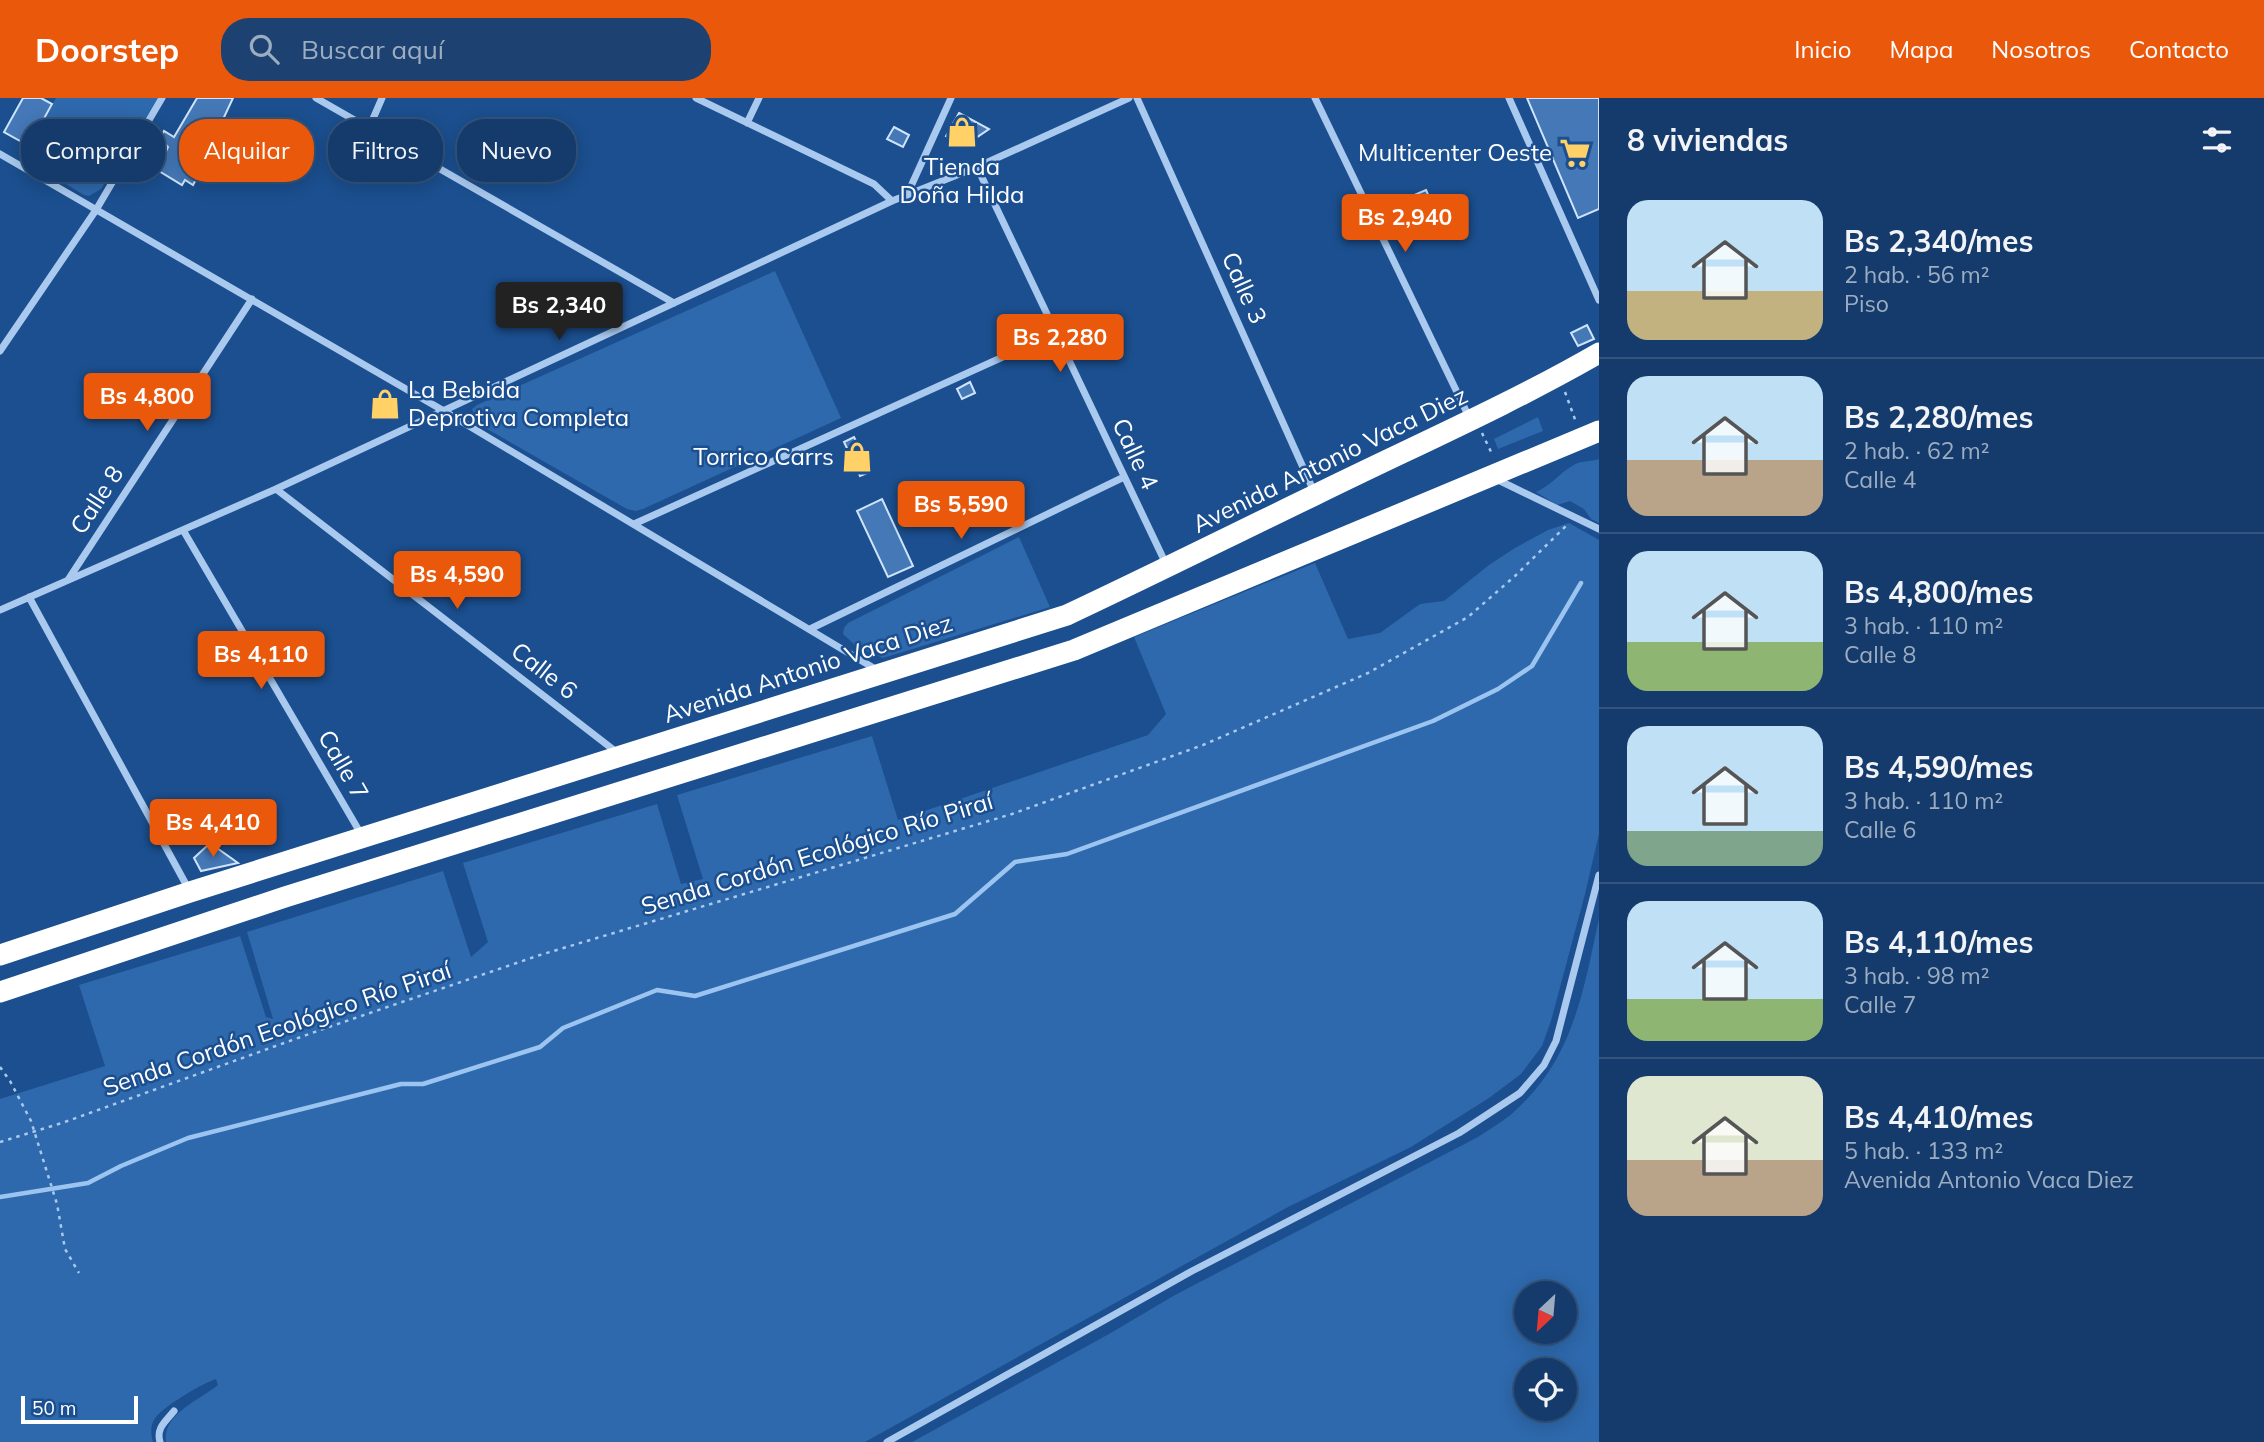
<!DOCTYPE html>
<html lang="es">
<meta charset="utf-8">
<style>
:root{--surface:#143b6b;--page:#1d4271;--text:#f1f3f6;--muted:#9dadc1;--line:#33557e;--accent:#ea580c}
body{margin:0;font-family:Mulish,sans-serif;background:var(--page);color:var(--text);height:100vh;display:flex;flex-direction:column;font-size:26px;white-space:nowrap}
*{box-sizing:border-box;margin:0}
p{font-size:23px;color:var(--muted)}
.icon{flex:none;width:38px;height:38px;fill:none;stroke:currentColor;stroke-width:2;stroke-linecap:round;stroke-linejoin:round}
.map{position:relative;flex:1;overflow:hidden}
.sheet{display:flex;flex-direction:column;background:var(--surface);width:665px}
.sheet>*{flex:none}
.banner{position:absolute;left:21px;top:21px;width:665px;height:63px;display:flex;gap:14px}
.needle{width:46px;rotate:206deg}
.tools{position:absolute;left:1514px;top:1183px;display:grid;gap:14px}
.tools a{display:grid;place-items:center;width:63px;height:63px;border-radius:50%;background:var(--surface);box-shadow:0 4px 18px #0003,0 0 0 2px var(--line);font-size:35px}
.scale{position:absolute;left:21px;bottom:18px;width:117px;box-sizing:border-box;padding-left:7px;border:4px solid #fff;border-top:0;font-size:19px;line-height:24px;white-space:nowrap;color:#fff;-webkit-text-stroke:5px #1b4f8f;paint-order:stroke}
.price{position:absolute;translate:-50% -60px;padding:0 16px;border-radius:7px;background:var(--accent);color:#fff;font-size:23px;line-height:46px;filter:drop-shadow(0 2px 4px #0008)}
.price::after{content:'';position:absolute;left:50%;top:42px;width:21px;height:16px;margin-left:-10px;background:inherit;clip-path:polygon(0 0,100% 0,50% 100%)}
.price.current{background:#222;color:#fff}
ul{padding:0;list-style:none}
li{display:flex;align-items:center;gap:21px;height:175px;padding:0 28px}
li+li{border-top:2px solid var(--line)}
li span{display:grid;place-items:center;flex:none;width:196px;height:140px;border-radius:21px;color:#555}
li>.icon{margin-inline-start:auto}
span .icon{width:84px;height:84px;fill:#fffc;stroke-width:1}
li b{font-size:30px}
h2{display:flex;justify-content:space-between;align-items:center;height:84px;padding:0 28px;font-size:30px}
.tag{padding:0 24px;border-radius:28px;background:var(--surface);box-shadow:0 4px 18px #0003,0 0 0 2px var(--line);font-size:24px;line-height:63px}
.tag.current{background:var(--accent);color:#fff}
header{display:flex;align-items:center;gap:42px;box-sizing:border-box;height:98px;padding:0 35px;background:var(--accent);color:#fff}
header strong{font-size:33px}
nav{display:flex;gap:38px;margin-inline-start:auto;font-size:24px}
.search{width:490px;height:63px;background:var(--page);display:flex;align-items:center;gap:18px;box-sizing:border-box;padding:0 24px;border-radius:28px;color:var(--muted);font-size:26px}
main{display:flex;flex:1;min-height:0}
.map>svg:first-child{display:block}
</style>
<header>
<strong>Doorstep</strong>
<div class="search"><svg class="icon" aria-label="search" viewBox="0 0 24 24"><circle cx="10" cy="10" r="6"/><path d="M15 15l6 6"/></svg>Buscar aquí</div>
<nav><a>Inicio</a><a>Mapa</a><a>Nosotros</a><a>Contacto</a></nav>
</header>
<main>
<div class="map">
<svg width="1599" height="1344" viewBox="0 0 1599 1344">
<rect width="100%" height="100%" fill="#1b4f8f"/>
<path fill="#2e69ad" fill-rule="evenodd" d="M56,0h102l-57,91 -12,7 -5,-1 -62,-38z
M775,173l66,147 -198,91 -7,2 -9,-2 -145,-83 -7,-8 -3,-9 5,-4z
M1538,319l5,14 -45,18 -4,-10z
M1599,361v64l-8,-4 -7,-10 -14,-8 -13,4 -21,-13c16,-7 22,-18 36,-26 9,-6 18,-4 27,-7z
M1569,425l30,17v294l-14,60 -34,127 -9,25 -21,28 -32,24 -78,49 -123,60 -423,235h-699c-4,-28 34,-42 52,-57l-2,-6c-13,4 -56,29 -62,41 -4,6 -3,15 -1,22h-153v-343l105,-33 -26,-81 161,-49 26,81 7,2 -26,-87 196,-61 28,86 17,-15 -25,-79 194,-59 24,80 22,-5 -26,-84 195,-59 26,84 250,-85 18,-21 -32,-77 181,-74 33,76 32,-6 40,-29 24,-3 45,-36 26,-17 33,-18z
M1019,439l31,70 -167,51 -26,-11 -14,-13 1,-6 4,-5z
M1599,821v523h-687l197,-108 66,-39 303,-158c13,-9 28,-17 39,-28 57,-53 66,-118 82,-190zM1526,1195h38v39h-38zM1526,1272h38v39h-38z"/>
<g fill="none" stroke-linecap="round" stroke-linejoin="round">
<path stroke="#9cc4f0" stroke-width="4.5" d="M0,1099l88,-14 33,-17 67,-28 213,-54h22l117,-37 23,-19 94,-38 38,6 260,-82 60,-52 52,-8 366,-133 65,-32 34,-23 49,-83"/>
</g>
<path fill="#4478b7" stroke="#cfe3fa" stroke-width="2" d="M23,0h18l11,6 -23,42 -25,-14z
M197,0h36l-14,30 -24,41 5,3 -7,13 -8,-5 -3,5 -28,-17 3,-5 3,2 8,-18 -2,-2 -3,4 -7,-4 8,-14 10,6z
M1527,0h72v111l-21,9z
M959,15l30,16 -25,17 -18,-10z
M894,29l15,8 -6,12 -16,-8z
M1426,92l11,25 -38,16 -11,-25z
M1587,227l7,14 -16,7 -7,-13z
M970,284l5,11 -13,6 -5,-10z
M393,297l4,10 -19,8 -4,-10z
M854,339l16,35 -10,4 -16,-34z
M882,401l31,67 -25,11 -31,-66z
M210,745l28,20 -37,8 -7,-13z"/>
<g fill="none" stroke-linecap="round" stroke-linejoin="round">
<path stroke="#a9c9ee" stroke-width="2.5" stroke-dasharray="3.5 5" stroke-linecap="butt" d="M1565,294l11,30
M1482,335l11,23
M0,969l10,14 21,40 26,83 8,45 14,24
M0,1044l62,-19 261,-94 217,-74 472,-141 191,-69 165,-72 100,-56 47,-41 52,-51"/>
<path stroke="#a9c9ee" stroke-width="7" d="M316,0l358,205
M696,0l178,86 18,17
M1137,0l178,396
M1315,0l154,319
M1509,0l90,202
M747,25l12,-25
M369,30l13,-30
M0,56l444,257 433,259
M977,69l189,397
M907,97l44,-97
M0,253l96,-141 66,-112
M1496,381l103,50
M276,391l343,265
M634,426l422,-191
M183,432l178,304
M68,482l184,-281
M29,499l159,291
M0,512l276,-121 616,-288 85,-34 152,-69
M810,531l314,-152
M160,1344c-4,-14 5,-20 14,-31
M887,1344l305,-171 267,-138 61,-40 24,-28 12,-24 43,-166"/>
<path stroke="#fff" stroke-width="21" d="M0,857l190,-63 877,-277c83,-39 165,-80 248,-120 95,-47 192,-89 284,-142
M0,894l285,-95 789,-247 525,-219"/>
</g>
<defs>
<g id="shop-bare" transform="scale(2.415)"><path d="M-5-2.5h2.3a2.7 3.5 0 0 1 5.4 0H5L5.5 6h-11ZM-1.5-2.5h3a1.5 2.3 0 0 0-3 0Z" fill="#ffd166" stroke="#1b4f8f" stroke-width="2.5" paint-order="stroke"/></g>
<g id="supermarket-bare" transform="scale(2.415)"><path d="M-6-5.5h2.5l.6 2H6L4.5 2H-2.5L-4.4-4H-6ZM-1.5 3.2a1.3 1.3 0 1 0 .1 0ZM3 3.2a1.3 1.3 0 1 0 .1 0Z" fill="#ffd166" stroke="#1b4f8f" stroke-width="2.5" paint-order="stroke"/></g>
</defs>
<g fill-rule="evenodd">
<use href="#shop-bare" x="962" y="34"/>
<use href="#supermarket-bare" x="1575" y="55"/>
<use href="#shop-bare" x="385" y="306"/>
<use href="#shop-bare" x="857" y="359"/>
</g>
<g text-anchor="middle" stroke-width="5" stroke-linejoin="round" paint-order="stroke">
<g font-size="24" fill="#fff" stroke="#1b4f8f" text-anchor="end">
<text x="1552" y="63">Multicenter Oeste</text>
<text x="962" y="77" text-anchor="middle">Tienda<tspan x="962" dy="28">Doña Hilda</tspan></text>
<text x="408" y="300" text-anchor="start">La Bebida<tspan x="408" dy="28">Deprotiva Completa</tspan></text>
<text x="834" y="367">Torrico Carrs</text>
</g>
<g font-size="24" fill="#fff" stroke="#1b4f8f">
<text transform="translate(1244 190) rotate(66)" y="8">Calle 3</text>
<text transform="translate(1135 356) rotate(65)" y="8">Calle 4</text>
<text transform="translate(1330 362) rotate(-26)" y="8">Avenida Antonio Vaca Diez</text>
<text transform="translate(97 402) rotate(-57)" y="8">Calle 8</text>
<text transform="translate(808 571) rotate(-18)" y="8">Avenida Antonio Vaca Diez</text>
<text transform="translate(544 573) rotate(38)" y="8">Calle 6</text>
<text transform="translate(343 667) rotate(60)" y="8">Calle 7</text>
<text transform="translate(817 756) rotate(-17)" y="8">Senda Cordón Ecológico Río Piraí</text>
<text transform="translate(277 931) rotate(-19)" y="8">Senda Cordón Ecológico Río Piraí</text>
</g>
</g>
</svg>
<div class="tools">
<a><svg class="needle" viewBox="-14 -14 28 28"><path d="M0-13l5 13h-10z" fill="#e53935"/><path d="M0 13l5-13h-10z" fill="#9dadc1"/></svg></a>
<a><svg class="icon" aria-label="locate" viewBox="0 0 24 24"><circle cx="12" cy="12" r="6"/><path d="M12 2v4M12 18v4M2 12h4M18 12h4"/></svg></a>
</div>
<div class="scale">50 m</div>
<b class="price" style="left:1405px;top:156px">Bs 2,940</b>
<b class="price current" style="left:559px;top:244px">Bs 2,340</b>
<b class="price" style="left:1060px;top:276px">Bs 2,280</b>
<b class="price" style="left:147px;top:335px">Bs 4,800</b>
<b class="price" style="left:961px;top:443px">Bs 5,590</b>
<b class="price" style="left:457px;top:513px">Bs 4,590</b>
<b class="price" style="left:261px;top:593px">Bs 4,110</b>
<b class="price" style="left:213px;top:761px">Bs 4,410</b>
<div class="banner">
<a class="tag">Comprar</a>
<a class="tag current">Alquilar</a>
<a class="tag">Filtros</a>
<a class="tag">Nuevo</a>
</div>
</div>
<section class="sheet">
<h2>8 viviendas<svg class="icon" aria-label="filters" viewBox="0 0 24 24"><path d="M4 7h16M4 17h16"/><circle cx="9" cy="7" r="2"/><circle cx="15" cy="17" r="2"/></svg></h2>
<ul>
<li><span style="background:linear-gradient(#bfe0f5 65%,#c2b280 0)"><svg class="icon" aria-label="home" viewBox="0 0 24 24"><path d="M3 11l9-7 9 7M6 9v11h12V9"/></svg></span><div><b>Bs 2,340/mes</b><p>2 hab. · 56 m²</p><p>Piso</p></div></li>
<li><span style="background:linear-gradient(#bfe0f5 60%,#b9a48a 0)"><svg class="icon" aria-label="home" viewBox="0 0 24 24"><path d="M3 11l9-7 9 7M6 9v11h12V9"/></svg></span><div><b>Bs 2,280/mes</b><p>2 hab. · 62 m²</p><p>Calle 4</p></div></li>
<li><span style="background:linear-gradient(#bfe0f5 65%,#8fb573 0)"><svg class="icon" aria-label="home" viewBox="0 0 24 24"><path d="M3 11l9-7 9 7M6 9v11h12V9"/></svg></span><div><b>Bs 4,800/mes</b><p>3 hab. · 110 m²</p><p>Calle 8</p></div></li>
<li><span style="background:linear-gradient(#bfe0f5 75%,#7fa58c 0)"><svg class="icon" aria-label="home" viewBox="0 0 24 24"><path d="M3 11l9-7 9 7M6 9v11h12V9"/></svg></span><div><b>Bs 4,590/mes</b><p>3 hab. · 110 m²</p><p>Calle 6</p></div></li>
<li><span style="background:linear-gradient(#bfe0f5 70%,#8fb573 0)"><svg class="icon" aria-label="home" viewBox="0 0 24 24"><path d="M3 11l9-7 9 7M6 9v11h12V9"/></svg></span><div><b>Bs 4,110/mes</b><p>3 hab. · 98 m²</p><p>Calle 7</p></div></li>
<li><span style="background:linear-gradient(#dfe7d0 60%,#b9a48a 0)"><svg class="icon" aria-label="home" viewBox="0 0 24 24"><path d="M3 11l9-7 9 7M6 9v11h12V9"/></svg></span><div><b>Bs 4,410/mes</b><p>5 hab. · 133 m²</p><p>Avenida Antonio Vaca Diez</p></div></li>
</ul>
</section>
</main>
